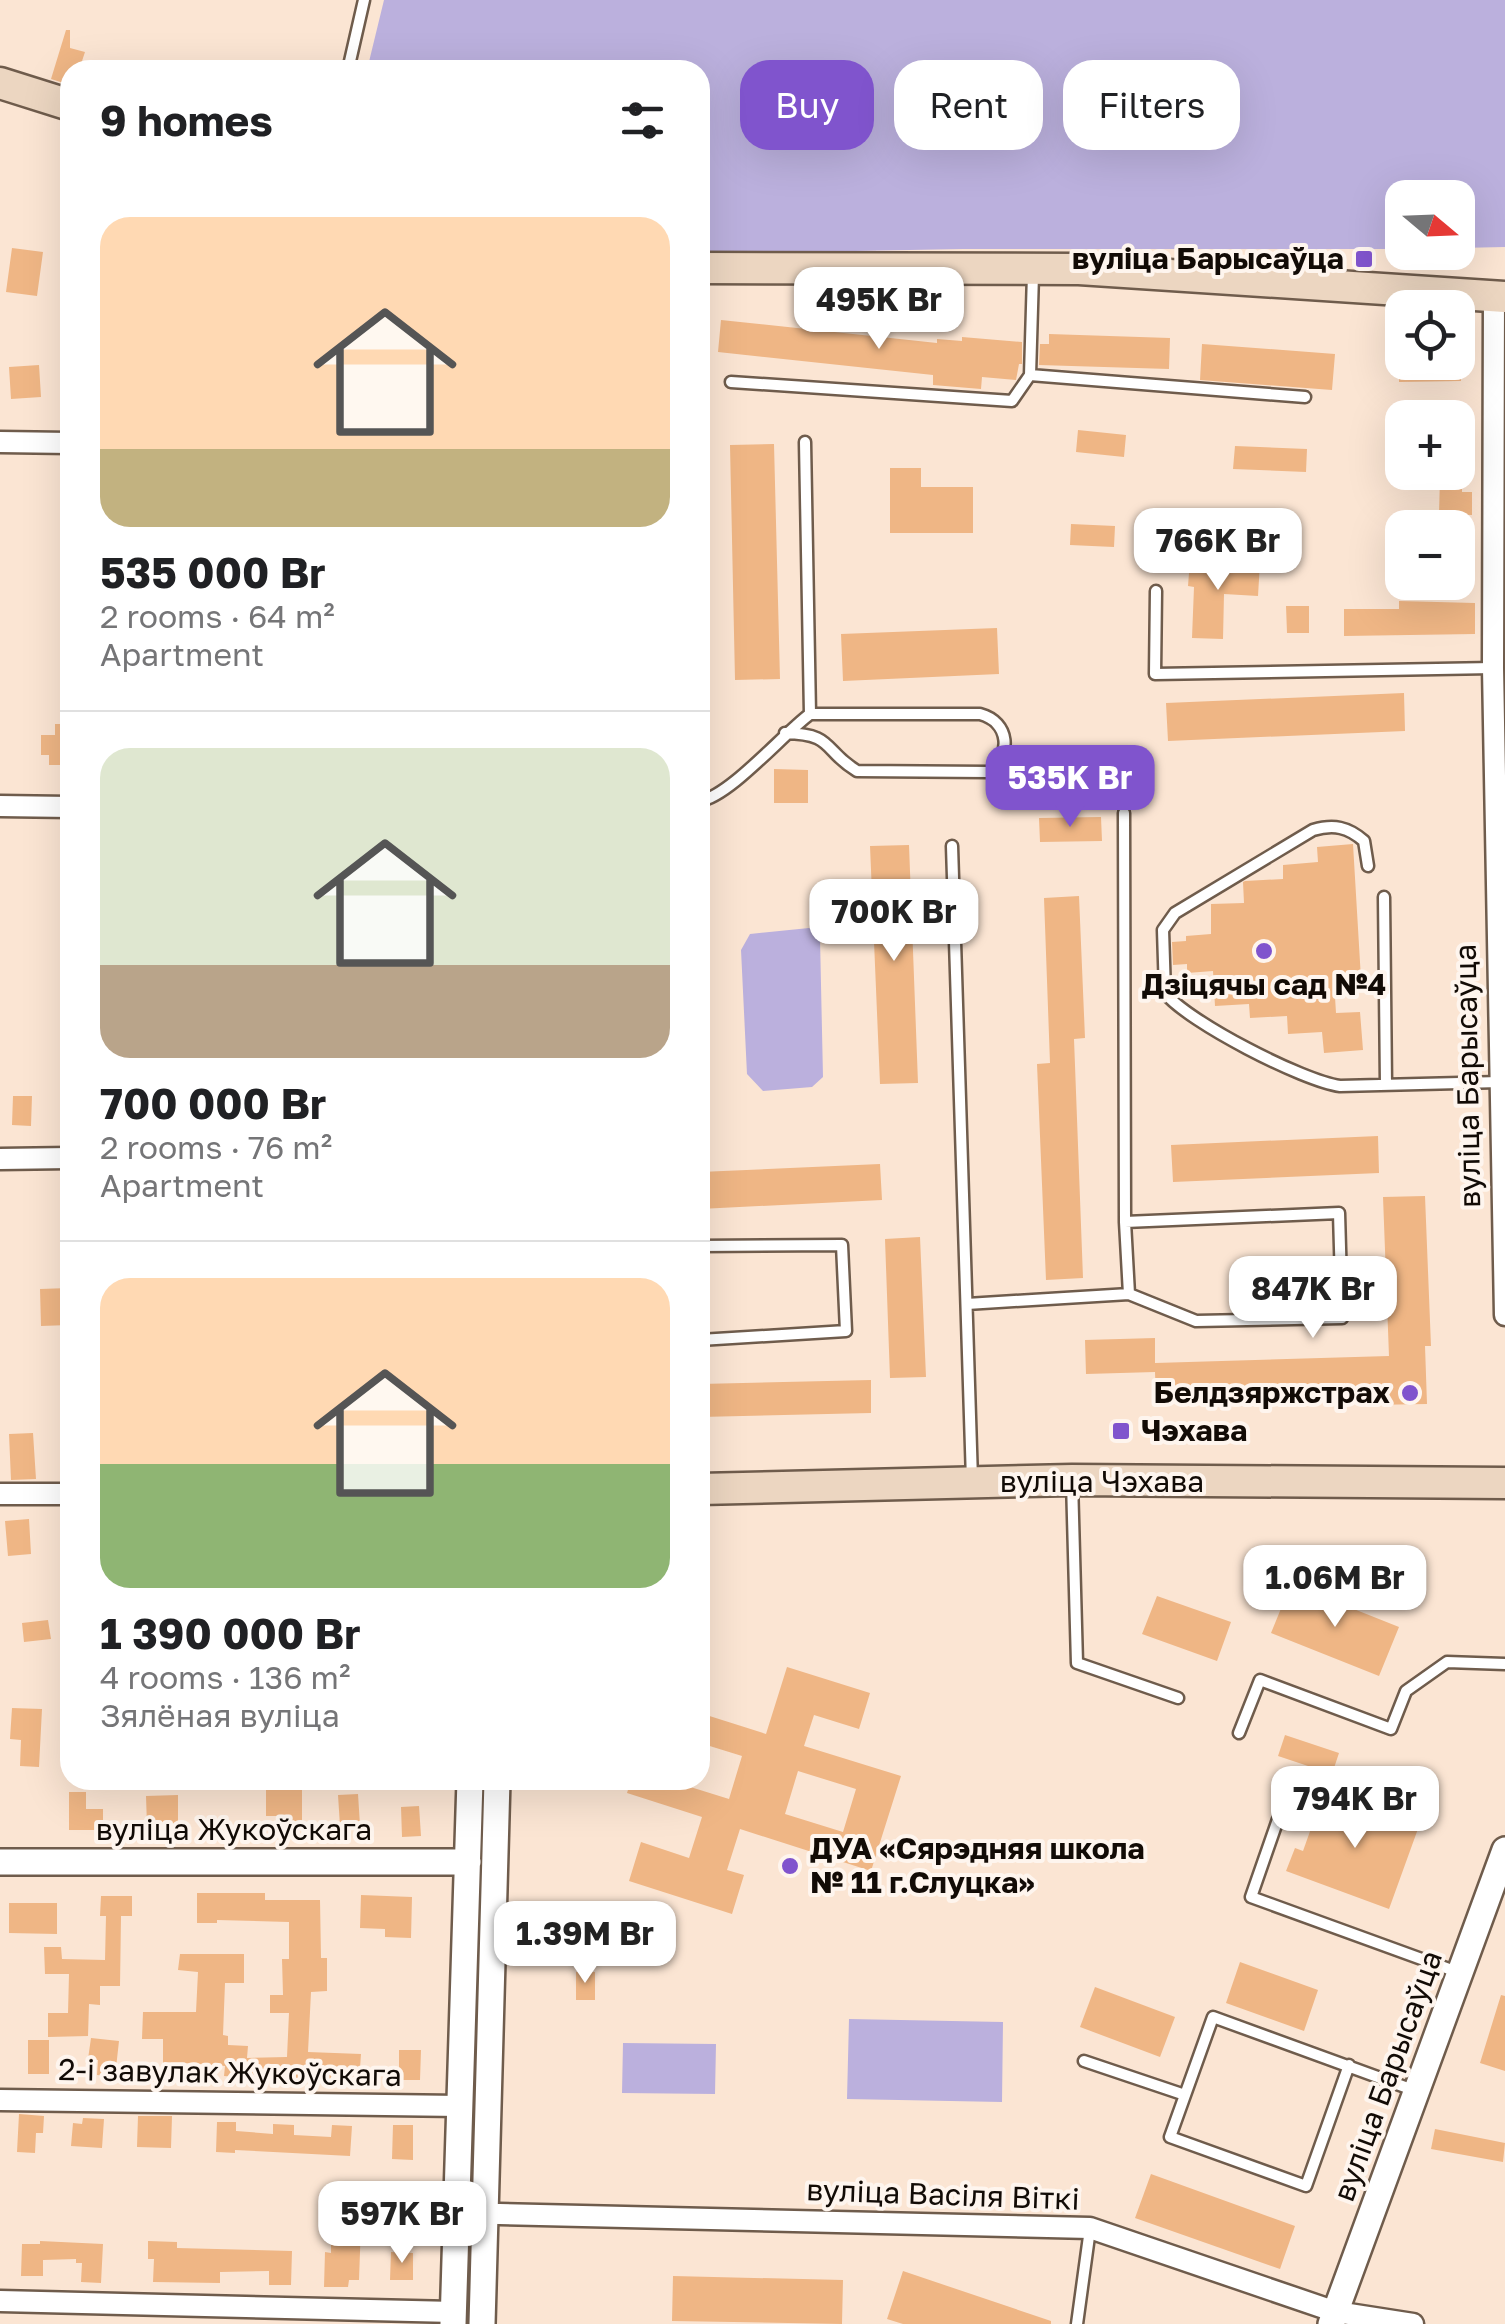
<!DOCTYPE html>
<meta charset="utf-8">
<style>
:root{--surface:#fff;--page:#f2f2f2;--text:#202124;--muted:#757577;--line:#e0e0e0;--accent:#8054cd}
body{margin:0;font-family:"Golos Text",sans-serif;background:var(--page);color:var(--text);height:100vh;display:flex;flex-direction:column;font-size:38px;white-space:nowrap}
*{box-sizing:border-box;margin:0}
p{font-size:32px;color:var(--muted)}
.icon{flex:none;width:55px;height:55px;fill:none;stroke:currentColor;stroke-width:2;stroke-linecap:round;stroke-linejoin:round}
.map{position:relative;flex:1;overflow:hidden}
.panel{position:absolute;left:60px;top:60px;width:650px;height:1730px;display:flex;flex-direction:column;background:var(--surface);border-radius:30px;box-shadow:0 10px 40px #0002}
.panel>*{flex:none}
.hud{position:absolute;left:740px;top:60px;width:615px;height:90px;display:flex;gap:20px}
.needle{width:65px;rotate:109deg}
.fabs{position:absolute;left:1385px;top:180px;display:grid;gap:20px}
.fabs a{display:grid;place-items:center;width:90px;height:90px;border-radius:20px;background:var(--surface);box-shadow:0 10px 40px #0002;font-size:50px}
.price{position:absolute;translate:-50% -85px;padding:0 22px;border-radius:20px;background:#fff;color:#222;font-size:32px;line-height:65px;filter:drop-shadow(0 2px 5px #0008)}
.price::after{content:'';position:absolute;left:50%;top:60px;width:30px;height:22px;margin-left:-15px;background:inherit;clip-path:polygon(0 0,100% 0,50% 100%)}
.price.current{background:var(--accent);color:#fff}
ul{padding:0;list-style:none}
li{display:grid;align-content:center;gap:20px;height:530px;padding:0 40px}
li+li{border-top:2px solid var(--line)}
li span{display:grid;place-items:center;height:310px;border-radius:30px;color:#555}
li>.icon{margin-inline-start:auto}
span .icon{width:180px;height:180px;fill:#fffc;stroke-width:1}
li b{font-size:42px}
h2{display:flex;justify-content:space-between;align-items:center;height:120px;padding:0 40px;font-size:42px}
.chip{padding:0 35px;border-radius:30px;background:var(--surface);box-shadow:0 10px 40px #0002;font-size:35px;line-height:90px}
.chip.current{background:var(--accent);color:#fff}
.map>svg:first-child{display:block}
</style>
<div class="map">
<svg width="1505" height="2324" viewBox="0 0 1505 2324">
<rect width="100%" height="100%" fill="#fbe5d3"/>
<path fill="#bbb0dd" d="M384,0h1121v247l-47,1v-50h-56v51h-439l-263,5v-184h-333z
M809,928l9,5 2,5 3,139 -11,10 -49,4 -16,-17 -6,-124 9,-16z
M849,2019l154,3 -1,80 -155,-3z
M623,2043l93,1 -1,50 -93,-1z"/>
<path fill="#efb685" fill-rule="evenodd" d="M66,30h4v18l15,4 -6,18h-9v15l-19,-6z
M12,248l31,4 -6,44 -31,-4z
M721,320l216,23v-4l25,2v-4l60,5v22h-3l-3,16 -34,-3 -1,12 -48,-4v-10l-215,-23z
M1049,334l121,4 -1,31 -130,-4 1,-21h9z
M1202,344l133,10 -3,36 -132,-10z
M1399,362h62v19l-62,1z
M39,365l2,32 -30,2 -2,-32z
M1078,430l48,5 -2,22 -48,-5z
M774,444l6,235 -45,1 -5,-235z
M1235,446l72,3 -1,23 -73,-3z
M890,468h31v19h52v46h-83z
M1440,478l22,1v13h10v23l-33,-1z
M1071,524l44,2 -1,21 -44,-2z
M1190,560l46,5v-4l24,1 -2,34 -34,-2 -1,45 -31,-1 2,-51 -6,-1z
M1399,601l76,2v31l-131,2v-27h55z
M1286,606h23v27h-22z
M997,628l2,46 -156,7 -2,-47z
M1404,693l1,38 -237,10 -2,-38z
M55,724h15v41h-21v-10h-8v-20h14z
M774,769l34,1v33h-34z
M1101,817l1,24 -62,1 -1,-24z
M1353,844l8,135 -27,2 2,32 24,-1 3,38 -39,3 -2,-21 -34,2 -1,-18 -37,2 -1,-14 -34,2 -2,-35 -26,2v-9l-14,1 -1,-23 14,-1v-5l25,-2v-30l33,-1 -1,-21 2,-1 38,-2v-14l35,-3 -1,-15z
M909,845l9,238 -38,1 -10,-238z
M1079,896l6,142 -11,1 9,239 -37,2 -9,-216 13,-1 -6,-165z
M13,1096h19l-1,30 -19,-1z
M1378,1136l1,37 -206,9 -2,-37z
M880,1164l2,36 -182,9v-37z
M1425,1196l6,150h-6l2,58 -57,1v-11l-214,6 -1,-28 -69,2 -1,-34 70,-2v25l234,-7 -6,-159z
M920,1237l6,140 -36,1 -5,-139z
M69,1288v37l-28,1 -1,-37z
M871,1380v33l-171,4v-33z
M33,1433l3,46 -25,1 -2,-46z
M29,1519l2,35 -23,2 -3,-35z
M1291,1584l108,43 -20,49 -108,-43z
M1157,1596l74,26 -14,39 -75,-27z
M48,1620l3,19 -27,3 -2,-19z
M787,1667l83,26 -11,36 -45,-14 -10,31 97,30 -30,95 -131,-42 -13,41 17,5 -12,39 -103,-33 12,-39 48,16 13,-41 -75,-24 4,-13h37l61,19 13,-43 -42,-13v-30l66,21zM798,1771l58,18 -13,43 -58,-18z
M12,1708l30,1 -3,58 -19,-1 1,-26 -11,-1z
M1285,1735l54,18 -7,21 -54,-18z
M266,1781h36v48h-24v-13h-12z
M69,1792h17v17h17v21h-34z
M1324,1792l95,34 -30,83 -103,-38 9,-23 8,3z
M358,1794l2,31 -20,1 -2,-31z
M178,1795v30l-31,1 -1,-30z
M419,1806l2,30 -19,1 -1,-30z
M197,1893h68v7h55l1,58h6v33l-16,1 -3,60 53,2 -2,28 -88,-6v4l-47,-4 1,-10 -40,-3 -1,16h-21v-40h-21l1,-27h53l2,-40 -20,-2 2,-16h64v29h-19l-2,52 5,1v9l20,1 -1,12 40,-1 2,-44h-19v-18h13l-1,-36h7v-37l-72,-2v3h-20z
M361,1895l51,2 -1,41 -26,-1v-8l-25,-1z
M101,1896h31v20h-11l-1,70h-20v19l-11,-1 -1,32 -40,1v-24h20l1,-39h-24l-1,-27h17l1,12 43,1 1,-44h-6z
M9,1903h48v31l-48,-1z
M1240,1962l78,28 -14,41 -78,-28z
M576,1972h19v28h-19z
M1095,1987l80,30 -15,40 -80,-30z
M1501,1995l4,1v75l-25,-8z
M91,2038l28,3 -4,36 -18,-2 1,-15 -10,-1z
M28,2040h21v34h-21z
M399,2050h22l-1,30h-21z
M19,2114l25,2 -1,17h-7l-1,20 -18,-1z
M138,2116h34l-1,32 -34,-1z
M83,2118l21,1 -2,29 -31,-2 2,-23 9,1z
M217,2122h19v9l37,3v-10l21,1v10l37,2 1,-12 20,1 -2,30 -115,-6v3l-19,-1z
M393,2125h20v35l-21,-1z
M1435,2129l70,14 -2,19 -72,-13z
M1151,2174l144,52 -15,43 -145,-51z
M391,2186l-1,38h-29l-2,56h-10l-1,7h-24l1,-35 6,1v-45h18l-1,-21z
M40,2241l63,3 -2,39 -20,-1 1,-19h-6v-4l-33,1v16h-22l1,-32h18z
M148,2241l29,1v6l115,3 -1,34h-22v-14l-49,1v11l-67,-1 1,-23h-6z
M391,2252l22,1v27h-23z
M903,2271l148,50v3h-148l-16,-5z
M673,2276l170,4 -1,44 -170,-3z"/>
<g fill="none" stroke-linecap="round" stroke-linejoin="round">
<g stroke="#6f5c4c" stroke-width="15">
<path id="service" d="M348,70l16,-70
M1030,375l275,22
M731,382l281,19 18,-26 3,-101
M1156,591l-1,83 338,-6
M785,733c50,1 37,17 72,38l132,1c23,-17 21,-50 -9,-58h-170
M700,801c30,-5 82,-66 110,-87l-5,-272
M952,846l20,634
M1368,866l-4,-25c-16,-14 -30,-17 -51,-11l-138,83 -12,17 2,63c23,29 138,88 175,93l160,-4
M1384,897l2,187
M1125,1222l214,-9 3,105 -146,3 -67,-27
M700,1246l142,-1 4,86 -146,9
M967,1304l162,-10 -4,-72 -1,-409
M1072,1481l5,182 101,35
M1239,1733l21,-53 131,49 15,-38 41,-29 58,2
M1283,1805l-32,92 209,76
M1084,2061l101,34
M1349,2065l-43,121 -136,-49 43,-120 203,74
M1077,2324l13,-95"/>
</g>
<g stroke="#6f5c4c" stroke-width="25">
<path id="minor" d="M1494,296l-1,372 12,647
M0,442l70,1
M0,806l70,1
M0,1159l70,-1
M0,1494h70
M0,2100l460,6
M457,2213l633,15 246,84 77,12
M0,2301l454,11"/>
</g>
<g stroke="#6f5c4c" stroke-width="30">
<path id="tertiary" d="M0,1862h468
M453,2324l17,-544
M482,2324l15,-544
M1331,2324l174,-474"/>
</g>
<g stroke="#6f5c4c" stroke-width="35">
<path id="secondary" d="M0,83l70,22
M700,268l379,1 426,28
M700,1489l372,-9 433,3"/>
</g>
<use href="#service" stroke="#fff" stroke-width="10"/>
<use href="#minor" stroke="#fff" stroke-width="20"/>
<use href="#tertiary" stroke="#fff" stroke-width="25"/>
<use href="#secondary" stroke="#ecd6c1" stroke-width="30"/>
</g>
<g fill="#8054cd" stroke="#fef5ee" stroke-width="4">
<rect x="1354" y="249" width="20" height="20" rx="5"/>
<circle cx="1264" cy="951" r="10"/>
<circle cx="1410" cy="1393" r="10"/>
<rect x="1111" y="1421" width="20" height="20" rx="5"/>
<circle cx="790" cy="1866" r="10"/>
</g>
<g text-anchor="middle" stroke-width="8" stroke-linejoin="round" paint-order="stroke">
<g font-size="30" font-weight="bold" fill="#120b06" stroke="#fef5ee" text-anchor="end">
<text x="1344" y="269">вуліца Барысаўца</text>
<text x="1264" y="995" text-anchor="middle">Дзіцячы сад №4</text>
<text x="1390" y="1403">Белдзяржстрах</text>
<text x="1141" y="1441" text-anchor="start">Чэхава</text>
<text x="810" y="1859" text-anchor="start">ДУА «Сярэдняя школа<tspan x="810" dy="34">№ 11 г.Слуцка»</tspan></text>
</g>
<g font-size="30" fill="#120b06" stroke="#fef5ee">
<text transform="translate(1468 1076) rotate(-91)" y="10">вуліца Барысаўца</text>
<text x="1102" y="1492">вуліца Чэхава</text>
<text x="234" y="1840">вуліца Жукоўскага</text>
<text transform="translate(230 2073) rotate(1)" y="10">2-і завулак Жукоўскага</text>
<text transform="translate(1388 2076) rotate(-70)" y="10">вуліца Барысаўца</text>
<text transform="translate(943 2195) rotate(2)" y="10">вуліца Васіля Віткі</text>
</g>
</g>
</svg>
<div class="fabs">
<a><svg class="needle" viewBox="-14 -14 28 28"><path d="M0-13l5 13h-10z" fill="#e53935"/><path d="M0 13l5-13h-10z" fill="#757577"/></svg></a>
<a><svg class="icon" aria-label="locate" viewBox="0 0 24 24"><circle cx="12" cy="12" r="6"/><path d="M12 2v4M12 18v4M2 12h4M18 12h4"/></svg></a>
<a>+</a>
<a>−</a>
</div>
<b class="price" style="left:879px;top:352px">495K Br</b>
<b class="price" style="left:1218px;top:593px">766K Br</b>
<b class="price current" style="left:1070px;top:830px">535K Br</b>
<b class="price" style="left:894px;top:964px">700K Br</b>
<b class="price" style="left:1313px;top:1341px">847K Br</b>
<b class="price" style="left:1335px;top:1630px">1.06M Br</b>
<b class="price" style="left:1355px;top:1851px">794K Br</b>
<b class="price" style="left:585px;top:1986px">1.39M Br</b>
<b class="price" style="left:402px;top:2266px">597K Br</b>
<div class="hud">
<a class="chip current">Buy</a>
<a class="chip">Rent</a>
<a class="chip">Filters</a>
</div>
<section class="panel">
<h2>9 homes<svg class="icon" aria-label="filters" viewBox="0 0 24 24"><path d="M4 7h16M4 17h16"/><circle cx="9" cy="7" r="2"/><circle cx="15" cy="17" r="2"/></svg></h2>
<ul>
<li><span style="background:linear-gradient(#ffd9b3 75%,#c2b280 0)"><svg class="icon" aria-label="home" viewBox="0 0 24 24"><path d="M3 11l9-7 9 7M6 9v11h12V9"/></svg></span><div><b>535 000 Br</b><p>2 rooms · 64 m²</p><p>Apartment</p></div></li>
<li><span style="background:linear-gradient(#dfe7d0 70%,#b9a48a 0)"><svg class="icon" aria-label="home" viewBox="0 0 24 24"><path d="M3 11l9-7 9 7M6 9v11h12V9"/></svg></span><div><b>700 000 Br</b><p>2 rooms · 76 m²</p><p>Apartment</p></div></li>
<li><span style="background:linear-gradient(#ffd9b3 60%,#8fb573 0)"><svg class="icon" aria-label="home" viewBox="0 0 24 24"><path d="M3 11l9-7 9 7M6 9v11h12V9"/></svg></span><div><b>1 390 000 Br</b><p>4 rooms · 136 m²</p><p>Зялёная вуліца</p></div></li>
</ul>
</section>
</div>
